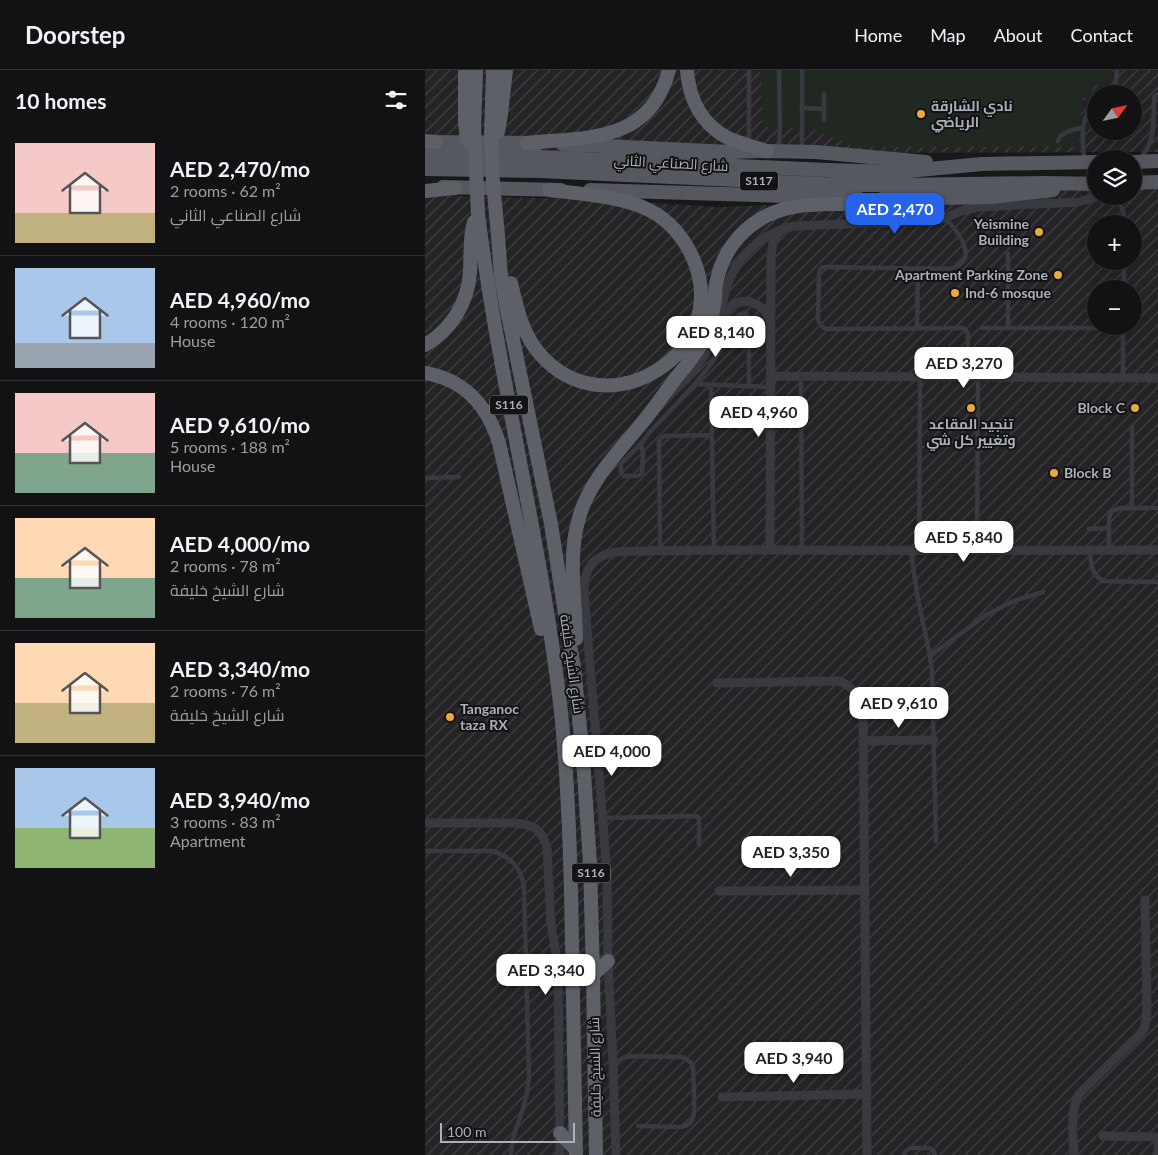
<!DOCTYPE html>
<meta charset="utf-8">
<style>
:root{--surface:#121214;--page:#1f2022;--text:#f1f3f6;--muted:#9c9ea0;--line:#313234;--accent:#2563eb}
body{margin:0;font-family:Lato,Cairo,sans-serif;background:var(--page);color:var(--text);height:100vh;display:flex;flex-direction:column;font-size:19px;white-space:nowrap}
*{box-sizing:border-box;margin:0}
p{font-size:16px;color:var(--muted)}
.icon{flex:none;width:28px;height:28px;fill:none;stroke:currentColor;stroke-width:2;stroke-linecap:round;stroke-linejoin:round}
.map{position:relative;flex:1;overflow:hidden}
.drawer{display:flex;flex-direction:column;background:var(--surface);width:425px}
.drawer>*{flex:none}
.needle{width:32px;rotate:57deg}
.controls{position:absolute;left:662px;top:15px;display:grid;gap:10px}
.controls a{display:grid;place-items:center;width:55px;height:55px;border-radius:50%;background:var(--surface);box-shadow:0 5px 20px #0002,0 0 0 1px var(--line);font-size:25px}
.scale{position:absolute;left:15px;bottom:12px;width:135px;box-sizing:border-box;padding-left:5px;border:2px solid #abb0b9;border-top:0;font-size:14px;line-height:18px;white-space:nowrap;color:#abb0b9;-webkit-text-stroke:4px #131315;paint-order:stroke}
.price{position:absolute;translate:-50% -42px;padding:0 11px;border-radius:10px;background:#fff;color:#222;font-size:16px;line-height:32px;filter:drop-shadow(0 1px 2px #0008)}
.price::after{content:'';position:absolute;left:50%;top:30px;width:15px;height:11px;margin-left:-8px;background:inherit;clip-path:polygon(0 0,100% 0,50% 100%)}
.price.current{background:var(--accent);color:#fff}
ul{padding:0;list-style:none}
li{display:flex;align-items:center;gap:15px;height:125px;padding:0 15px}
li+li{border-top:1px solid var(--line)}
li span{display:grid;place-items:center;flex:none;width:140px;height:100px;border-radius:0px;color:#555}
li>.icon{margin-inline-start:auto}
span .icon{width:60px;height:60px;fill:#fffc;stroke-width:1}
li b{font-size:21px}
h2{display:flex;justify-content:space-between;align-items:center;height:60px;padding:0 15px;font-size:21px}
header{display:flex;align-items:center;gap:30px;box-sizing:border-box;height:70px;padding:0 25px;background:var(--surface);border-bottom:1px solid var(--line)}
header strong{font-size:24px}
nav{display:flex;gap:28px;margin-inline-start:auto;font-size:18px}
main{display:flex;flex:1;min-height:0}
.map>svg:first-child{display:block}
</style>
<header>
<strong>Doorstep</strong>
<nav><a>Home</a><a>Map</a><a>About</a><a>Contact</a></nav>
</header>
<main>
<section class="drawer">
<h2>10 homes<svg class="icon" aria-label="filters" viewBox="0 0 24 24"><path d="M4 7h16M4 17h16"/><circle cx="9" cy="7" r="2"/><circle cx="15" cy="17" r="2"/></svg></h2>
<ul>
<li><span style="background:linear-gradient(#f6c9c9 70%,#c2b280 0)"><svg class="icon" aria-label="home" viewBox="0 0 24 24"><path d="M3 11l9-7 9 7M6 9v11h12V9"/></svg></span><div><b>AED 2,470/mo</b><p>2 rooms · 62 m²</p><p>شارع الصناعي الثاني</p></div></li>
<li><span style="background:linear-gradient(#a9c7e8 75%,#9aa5b1 0)"><svg class="icon" aria-label="home" viewBox="0 0 24 24"><path d="M3 11l9-7 9 7M6 9v11h12V9"/></svg></span><div><b>AED 4,960/mo</b><p>4 rooms · 120 m²</p><p>House</p></div></li>
<li><span style="background:linear-gradient(#f6c9c9 60%,#7fa58c 0)"><svg class="icon" aria-label="home" viewBox="0 0 24 24"><path d="M3 11l9-7 9 7M6 9v11h12V9"/></svg></span><div><b>AED 9,610/mo</b><p>5 rooms · 188 m²</p><p>House</p></div></li>
<li><span style="background:linear-gradient(#ffd9b3 60%,#7fa58c 0)"><svg class="icon" aria-label="home" viewBox="0 0 24 24"><path d="M3 11l9-7 9 7M6 9v11h12V9"/></svg></span><div><b>AED 4,000/mo</b><p>2 rooms · 78 m²</p><p>شارع الشيخ خليفة</p></div></li>
<li><span style="background:linear-gradient(#ffd9b3 60%,#c2b280 0)"><svg class="icon" aria-label="home" viewBox="0 0 24 24"><path d="M3 11l9-7 9 7M6 9v11h12V9"/></svg></span><div><b>AED 3,340/mo</b><p>2 rooms · 76 m²</p><p>شارع الشيخ خليفة</p></div></li>
<li><span style="background:linear-gradient(#a9c7e8 60%,#8fb573 0)"><svg class="icon" aria-label="home" viewBox="0 0 24 24"><path d="M3 11l9-7 9 7M6 9v11h12V9"/></svg></span><div><b>AED 3,940/mo</b><p>3 rooms · 83 m²</p><p>Apartment</p></div></li>
</ul>
</section>
<div class="map">
<svg width="733" height="1085" viewBox="0 0 733 1085">
<defs>
<pattern id="industrial-furrows" width="10" height="10" patternUnits="userSpaceOnUse" patternTransform="scale(1.25)"><rect width="10" height="10" fill="#242427"/><path d="M-1 1l2-2M0 10L10 0M9 11l2-2" fill="none" stroke="#414144"/></pattern>
</defs>
<rect width="100%" height="100%" fill="#18181a"/>
<path fill="url(#industrial-furrows)" fill-rule="evenodd" d="M0,0h733v82l-733,2zM671,24h38v37h-38z
M733,105v980h-733v-960l188,5 104,7 109,-4 212,-26 58,-1v20h38v-20zM671,154h38v37h-38zM671,219h38v37h-38z"/>
<path fill="#202821" d="M336,0h351l-1,17 -18,-3 -2,14 -8,-1 -3,23 -3,1 -1,5 3,6v15h-221l-47,-18 -49,-2z"/>
<g fill="none" stroke-linecap="round" stroke-linejoin="round">
<path stroke="#393a3f" stroke-width="4.5" d="M354,0l1,58 -1,21
M377,0v79
M399,24v26
M690,24l2,-24
M377,38l22,1
M633,71c3,-9 16,-12 25,-13
M324,74v-74
M715,89c16,-20 13,-34 14,-59v-3l4,-3
M659,90c-1,-19 -6,-43 12,-56
M671,128c20,4 29,1 28,26
M520,148c14,14 37,45 3,51l-125,-2 -2,1 -2,5 -1,46c1,5 3,8 8,10l137,-1 3,2 2,4 -1,43
M583,184v74
M699,219v-28
M557,258h141
M492,259l1,-60
M376,306l1,174
M698,307v-51
M270,314l76,3
M286,315l3,165
M707,357v81
M216,374l8,-11c24,-26 51,-51 70,-81 4,-8 13,-33 20,-37 3,-2 3,-2 7,-1l3,5v67
M216,374l2,9 -1,21 -5,2h-13l-3,-4v-8z
M0,408l34,-1
M664,459l20,-1
M235,481l-1,-110 2,-3 4,-2 47,-1
M486,481l6,43 13,62 2,15 4,170
M494,481l1,-174
M552,481l1,-174
M665,481c1,13 1,23 13,30l55,1
M684,481v-32c1,-7 4,-10 12,-11h37
M505,586l56,-41 28,-14 29,-9
M177,748l95,-2 2,2v27
M0,781h67c18,5 31,18 32,38l5,189c-1,11 -3,21 -6,31 -5,16 -12,29 -12,46
M188,994l10,-6 6,-2 52,1c6,1 9,4 12,9 0,11 3,43 0,52 -2,6 -7,8 -12,9l-43,-1
M479,1085l2,-4 4,-3h19l4,2 2,5"/>
<path stroke="#393a3f" stroke-width="9" d="M296,249c2,-46 27,-81 72,-93l137,-5 15,-3 16,-7 17,-4 100,-5 11,-3 7,-3
M346,306l387,2
M244,325c16,-14 32,-32 42,-51 6,-12 9,-29 19,-37 15,-12 35,-3 40,14
M345,480l1,-293c1,-11 2,-20 10,-27
M292,613l123,-2c9,4 19,14 23,23l4,451
M438,671l71,-1
M0,753h90c19,2 27,6 32,25l4,76 7,43 2,188
M294,821l145,-1
M297,1027l145,-3
M678,1066l55,1v18
M191,1085l-3,-91 -5,-103 -1,-87 -7,-89 -16,-192c0,-19 4,-32 23,-39 11,-4 26,-2 38,-3 36,-1 73,-1 109,-1 135,0 269,1 404,0
M649,1085c-1,-20 -4,-43 5,-61l63,-62 3,-6 2,-14 -2,-112"/>
<path stroke="#55585e" stroke-width="14" d="M1,72l113,1
M138,74l167,8 37,-1 49,1 110,10
M0,86l114,1 288,13 70,2 85,-8 114,-2
M709,92l24,-1
M0,99l115,2 284,13 72,1 148,-2 52,1
M709,113l24,-1
M18,117l118,3
M165,120l268,8
M457,129l110,-2 61,-7"/>
<path stroke="#5d6067" stroke-width="14" d="M262,0c2,28 14,53 39,67 13,6 27,10 41,14
M0,71l11,1
M102,73c61,-6 123,0 142,-73
M0,121l30,-3
M53,144c21,167 64,331 83,498 8,78 10,156 11,233 1,70 3,140 4,210
M73,166l3,40 6,34 44,214 19,121 4,22 9,92 7,104 3,112 3,180
M86,213c6,25 11,50 28,70 68,80 197,-2 153,-97 -9,-19 -23,-36 -43,-46 -28,-14 -69,-16 -100,-20
M0,275c26,-15 43,-42 45,-73 1,-16 -1,-34 4,-50
M0,303c40,7 62,32 74,70l42,186
M151,569c0,-39 -9,-81 3,-121 10,-37 38,-64 62,-94 12,-14 23,-30 34,-45 10,-12 20,-23 27,-37 7,-13 11,-28 13,-43 0,-6 0,-13 2,-19 5,-25 21,-47 42,-60 33,-21 71,-14 107,-17 9,0 18,-2 27,-3
M168,905l15,-14
M135,1063l16,17"/>
<path stroke="#5d6067" stroke-width="14" d="M40,1v52l2,17
M68,1l-2,67 2,44 5,54
M51,2l-2,55 4,87
M73,62l3,-18 5,-44"/>
</g>
<g fill="#eaa840" stroke="#131315" stroke-width="2">
<circle cx="496" cy="44" r="5"/>
<circle cx="614" cy="162" r="5"/>
<circle cx="633" cy="205" r="5"/>
<circle cx="530" cy="223" r="5"/>
<circle cx="546" cy="338" r="5"/>
<circle cx="710" cy="338" r="5"/>
<circle cx="629" cy="403" r="5"/>
<circle cx="25" cy="647" r="5"/>
</g>
<g text-anchor="middle" stroke-width="4" stroke-linejoin="round" paint-order="stroke">
<g fill="#131315" stroke="#7d8188" stroke-width="1">
<rect x="315" y="101.5" width="38" height="19" rx="4"/>
<rect x="65" y="325.5" width="38" height="19" rx="4"/>
<rect x="147" y="793.5" width="38" height="19" rx="4"/>
</g>
<g font-size="12" font-weight="bold" fill="#abb0b9">
<text x="334" y="115">S117</text>
<text x="84" y="339">S116</text>
<text x="166" y="807">S116</text>
</g>
<g font-size="14" font-weight="bold" fill="#abb0b9" stroke="#131315" text-anchor="start">
<text x="506" y="41">نادي الشارقة<tspan x="506" dy="16">الرياضي</tspan></text>
<text x="604" y="159" text-anchor="end">Yeismine<tspan x="604" dy="16">Building</tspan></text>
<text x="623" y="210" text-anchor="end">Apartment Parking Zone</text>
<text x="540" y="228">Ind-6 mosque</text>
<text x="700" y="343" text-anchor="end">Block C</text>
<text x="546" y="359" text-anchor="middle">تنجيد المقاعد<tspan x="546" dy="16">وتغيير كل شي</tspan></text>
<text x="639" y="408">Block B</text>
<text x="35" y="644">Tanganoc<tspan x="35" dy="16">taza RX</tspan></text>
</g>
<g font-size="14" fill="#abb0b9" stroke="#131315">
<text transform="translate(246 93) rotate(3)" y="5">شارع الصناعي الثاني</text>
<text transform="translate(147 594) rotate(82)" y="5">شارع الشيخ خليفة</text>
<text transform="translate(170 997) rotate(-91)" y="5">شارع الشيخ خليفة</text>
</g>
</g>
</svg>
<div class="controls">
<a><svg class="needle" viewBox="-14 -14 28 28"><path d="M0-13l5 13h-10z" fill="#e53935"/><path d="M0 13l5-13h-10z" fill="#9c9ea0"/></svg></a>
<a><svg class="icon" aria-label="layers" viewBox="0 0 24 24"><path d="M12 4l9 5-9 5-9-5zM3 14l9 5 9-5"/></svg></a>
<a>+</a>
<a>−</a>
</div>
<div class="scale">100 m</div>
<b class="price current" style="left:470px;top:165px">AED 2,470</b>
<b class="price" style="left:291px;top:288px">AED 8,140</b>
<b class="price" style="left:539px;top:319px">AED 3,270</b>
<b class="price" style="left:334px;top:368px">AED 4,960</b>
<b class="price" style="left:539px;top:493px">AED 5,840</b>
<b class="price" style="left:474px;top:659px">AED 9,610</b>
<b class="price" style="left:187px;top:707px">AED 4,000</b>
<b class="price" style="left:366px;top:808px">AED 3,350</b>
<b class="price" style="left:121px;top:926px">AED 3,340</b>
<b class="price" style="left:369px;top:1014px">AED 3,940</b>
</div>
</main>
